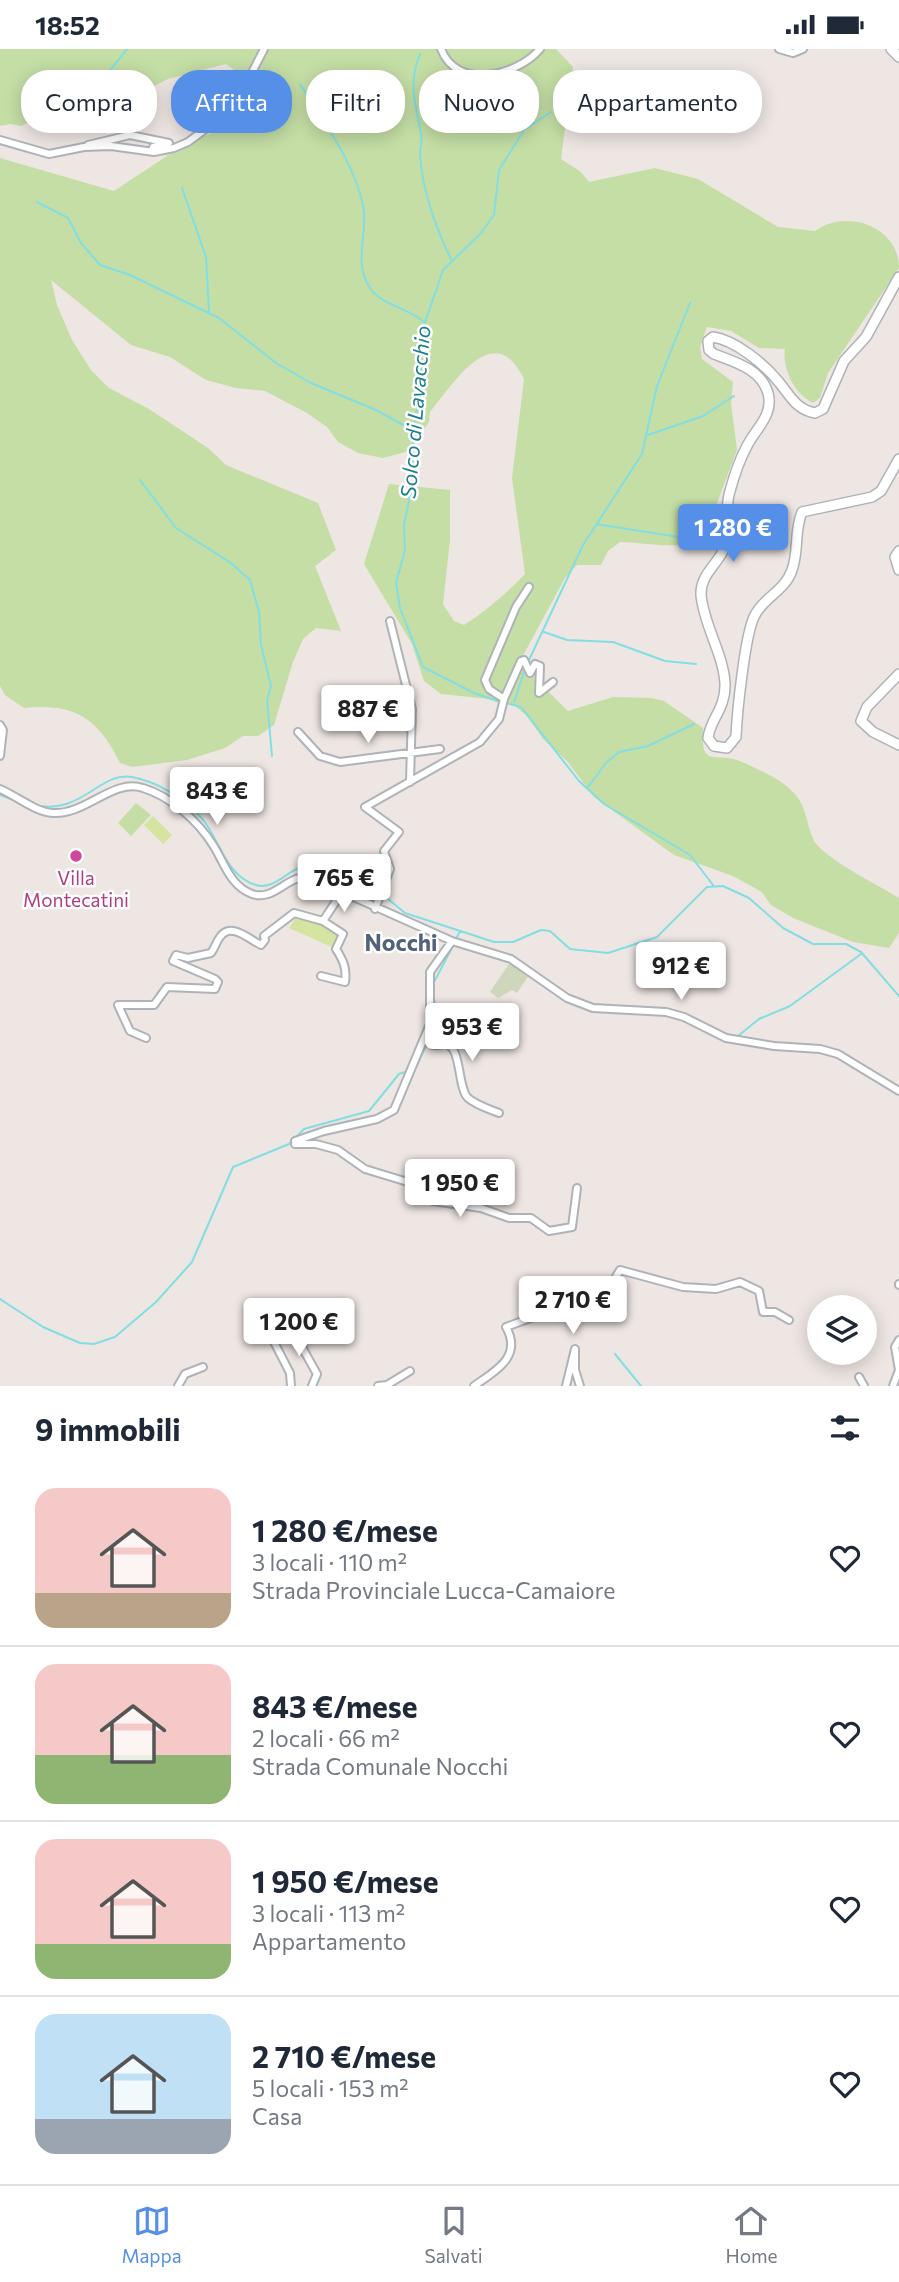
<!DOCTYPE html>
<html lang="it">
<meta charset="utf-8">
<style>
:root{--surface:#fff;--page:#f6f6f7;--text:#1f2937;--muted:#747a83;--line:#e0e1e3;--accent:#558fe8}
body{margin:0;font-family:Commissioner,sans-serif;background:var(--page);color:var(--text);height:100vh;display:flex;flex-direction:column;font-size:26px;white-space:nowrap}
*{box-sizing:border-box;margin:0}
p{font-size:23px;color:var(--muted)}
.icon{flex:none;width:38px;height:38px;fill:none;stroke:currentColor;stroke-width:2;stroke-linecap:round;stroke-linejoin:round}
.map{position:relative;height:1337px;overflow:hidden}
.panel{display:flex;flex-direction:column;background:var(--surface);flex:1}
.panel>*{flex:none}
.hud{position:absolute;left:21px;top:21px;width:858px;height:63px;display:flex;gap:14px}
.buttons{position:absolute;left:807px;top:1246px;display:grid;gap:14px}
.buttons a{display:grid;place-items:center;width:70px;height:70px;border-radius:50%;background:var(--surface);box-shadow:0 4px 18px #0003;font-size:35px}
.price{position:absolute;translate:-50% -60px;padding:0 16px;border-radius:7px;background:#fff;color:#222;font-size:23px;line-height:46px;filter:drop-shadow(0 2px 4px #0008)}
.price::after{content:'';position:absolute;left:50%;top:42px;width:21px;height:16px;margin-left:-10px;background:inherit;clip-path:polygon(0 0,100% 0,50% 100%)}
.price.selected{background:var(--accent);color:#fff}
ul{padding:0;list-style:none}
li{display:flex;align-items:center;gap:21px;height:175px;padding:0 35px}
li+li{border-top:2px solid var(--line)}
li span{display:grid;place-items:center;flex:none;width:196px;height:140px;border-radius:21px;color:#555}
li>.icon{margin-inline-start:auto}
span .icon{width:84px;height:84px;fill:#fffc;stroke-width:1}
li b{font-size:30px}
h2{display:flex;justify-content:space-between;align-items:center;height:84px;padding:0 35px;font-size:30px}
.chip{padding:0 24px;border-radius:28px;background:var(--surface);box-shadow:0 4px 18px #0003;font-size:24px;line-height:63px}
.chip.selected{background:var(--accent);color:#fff}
.status{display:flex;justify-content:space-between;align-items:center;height:49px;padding:0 35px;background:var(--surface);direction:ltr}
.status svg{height:19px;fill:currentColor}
.dock{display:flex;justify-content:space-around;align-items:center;height:98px;border-top:2px solid var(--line);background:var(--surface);font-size:19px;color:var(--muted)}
.dock a{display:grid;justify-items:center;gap:4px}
.dock .selected{color:var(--accent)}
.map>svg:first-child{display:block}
</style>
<div class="status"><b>18:52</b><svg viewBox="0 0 49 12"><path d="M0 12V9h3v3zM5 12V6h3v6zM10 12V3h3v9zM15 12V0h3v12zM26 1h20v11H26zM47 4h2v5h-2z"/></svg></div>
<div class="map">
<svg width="899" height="1337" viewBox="0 0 899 1337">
<rect width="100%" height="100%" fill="#eee6e2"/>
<path fill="#c4dea5" d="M0,0h556l17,18 -12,92 20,13 8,10 66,-14 43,11 80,48 37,4c31,-23 84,-5 84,37l-71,105 -8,25 -7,5c-19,-9 -31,-35 -28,-54l-26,-1 -28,-17 -24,-4 -7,20 2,12 31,23 -2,21 6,47 -32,85c-17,18 -61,7 -85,7l-12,9 -7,14h-24l-12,13 -46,85 49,48 45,-14 38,1 13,3 39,27c-3,43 13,22 39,34 22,10 55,23 62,48 4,11 6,27 13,35 19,20 58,38 82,53v35l-10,15 -36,-6 -60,-24 -22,-13 -9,-13 -29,-16 -59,-21 -80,-58 -27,-36 -24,-22 -16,-23 -12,-10 -16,-6 -58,-6 -17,-13 -12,-37 -48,-80 25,-80 61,6v50l-7,64 11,17 10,4c22,-14 43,-32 61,-51l-13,-96 12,-99c-30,-62 -70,4 -94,33l-1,10 -20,29 -26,7 -25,-5 -20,-11 -11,-15 -20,-14 -42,-22 -29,-3 -30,-8 -36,-23 -39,-12 -80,-65 6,25 15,35 19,30 18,18 40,21 59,39 18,17 92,38 18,47 -21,16 26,65 -25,-3 -13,11 -10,23 -19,63 -16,11h-15l-18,12 -38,12 -55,7 -12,-4c-22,-45 -45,-60 -96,-55l-19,-13 -5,-9v-528l114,33 68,-45 39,-17 25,-38 -1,-13 -19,-14 -58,15 -30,15 -54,13 -25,11 -23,1 -15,7 -11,-2 -10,2z
M136,754l15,12 -20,21 -13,-13z"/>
<path fill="#ced6bb" d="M511,912l18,14 -12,18 -5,-3 -14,8 -8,-6z"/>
<path fill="#d6e4a2" d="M153,767l19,19 -9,9 -19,-19z
M298,865l42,18 -6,16 -45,-20z"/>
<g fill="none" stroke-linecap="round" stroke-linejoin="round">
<path stroke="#82dee3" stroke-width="2" d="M420,5c-12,30 -5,49 1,79 2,7 -1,15 -1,22 2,34 16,74 31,104
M300,35c24,39 53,76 63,121 6,29 -11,56 7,83 11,17 39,20 54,34
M35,70c47,-18 62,-30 92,-70
M182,139l24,69 3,55
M37,153l31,16 13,25 19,22 30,10 89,43 57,45 35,20 65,27 38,21
M648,386l55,-19 31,-20
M140,431l36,48 55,35 19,17 9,32 2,33 10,41 -4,14 5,56
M596,475l108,17
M544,583l23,8 46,2 52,19 31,3
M529,611l54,-115 59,-91 15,-68 33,-83
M500,653l-26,-9 -51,-26 -23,-59 -4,-25 9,-33 -1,-26 10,-45 -2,-22 9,-90 -2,-27 24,-70 38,-37 13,-18 5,-45 25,-40 27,-18
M514,653l10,-30
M506,654l15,4 58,74 25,23 86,51 23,30
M588,738l18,-24 13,-11 29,-6 46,-22
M0,746l16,6
M35,756c46,11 65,-34 97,-28 27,5 55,23 72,44 16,21 24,57 52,64 17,5 29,-12 43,-17 13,-5 44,-7 58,-6l13,13
M382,845l23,19 89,29h19l28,-12 9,1 20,18 38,4 49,-16 50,-50 16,-1 26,12 34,30 30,16h33l15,8 38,44
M457,888l3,-6
M433,935l20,-38
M738,987l21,-17 31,-13 71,-52
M429,990l7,-27 -3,-19
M416,1018l11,-23
M0,1250l43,28 37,16 14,1 21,-7 41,-35 36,-40 41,-95 56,-23 15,-15 65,-18 30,-37 9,-3
M615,1305l26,32"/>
<g stroke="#afb3b8" stroke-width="10">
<path id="minor" d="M441,0c16,42 76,27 99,0
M779,0l14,4 10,-4
M0,91l49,14 35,-7 27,-1 43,6 20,-4 14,-6 46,-34 30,-59
M88,96l42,-10 39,8 -16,4 -1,4
M390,572l22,88 -2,73
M504,650l-15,-10 -4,-9 31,-73 13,-20
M0,676l3,5 -3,26
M298,683l22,24 20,6 100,-13
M0,740c17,7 35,23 53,24 33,2 60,-35 90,-25 27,8 55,33 70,57 11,17 17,41 39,49 23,8 37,-22 59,-16l141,63 59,18 56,39 26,10 73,4 18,5 42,21 48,8 46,3 18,5 61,37
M375,860l15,-40 -6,-18 15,-19 -34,-25 115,-65 19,-23 5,-20 17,-38 3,-1 6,13 5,-9 5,2 -1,27 14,-11
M323,872l19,-29
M146,989l-16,-7 -12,-26h36l13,-18 48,2 3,-7 -3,-3 -42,-18 3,-6 12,3 23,-5c4,-5 5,-11 9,-16 11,-16 30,3 41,8l4,-5 -1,-4 30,-23 29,8 20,13 -7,15c7,11 11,19 9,33l-24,-6
M424,990l9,6c4,1 7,-1 11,-1 18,-1 13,44 24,54 8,7 21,11 31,15
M295,1092l29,-10 53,-12 17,-9 36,-86v-52l22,-31
M295,1095h21l22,6 27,19 46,14 22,18 48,7 28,10h22l18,13 23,-4 5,-39
M899,1235v1
M298,1274l5,26 14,25 -5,12
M272,1289l18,35 1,13
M859,1328l5,9
M178,1337l7,-12 18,-7
M378,1337l9,-1 23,-14
M474,1337c21,-15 49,-29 32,-59l38,-14 30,-19 35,-6 11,-18 63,17 33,2 24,-7 19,9 4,21h12l14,8
M566,1337l9,-37v21l5,16
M893,1337l6,-16 -4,-23 4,-7"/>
</g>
<g stroke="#afb3b8" stroke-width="12">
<path id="secondary" d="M891,0l8,8
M899,228l-33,60 -22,24 -21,48 -8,4c-20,-4 -25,-18 -37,-32 -14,-17 -43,-41 -65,-44l-5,4 1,9 5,4c21,8 47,15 54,39 6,22 -12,35 -21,53 -7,13 -13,30 -17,45 -6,18 0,44 -6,58 -7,16 -24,26 -23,46 3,31 22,58 24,88 1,26 -15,36 -17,55l6,8 13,2 9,-11c1,-23 9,-105 19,-122 9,-18 30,-24 37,-45 7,-19 2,-39 10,-58l70,-15 9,-6 18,-32
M899,502l-4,6 4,13
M899,625l-32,33 -6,14 12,11 26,13"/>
</g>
<use href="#minor" stroke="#fff" stroke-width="6"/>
<use href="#secondary" stroke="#fff" stroke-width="9"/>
</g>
<circle fill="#d1479c" stroke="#fff" stroke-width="2.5" cx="76" cy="807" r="7"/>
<g text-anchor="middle" stroke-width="5" stroke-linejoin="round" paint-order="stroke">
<g font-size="19" fill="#b23c85" stroke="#fff">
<text x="76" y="836">Villa<tspan x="76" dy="22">Montecatini</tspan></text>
</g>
<g font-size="21" font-style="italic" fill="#1b7e8d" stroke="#fff">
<text transform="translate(416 363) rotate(-85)" y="7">Solco di Lavacchio</text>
</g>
<g font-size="23" font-weight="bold" fill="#52627b" stroke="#fff">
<text x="401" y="902">Nocchi</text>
</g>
</g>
</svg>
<div class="buttons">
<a><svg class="icon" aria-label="layers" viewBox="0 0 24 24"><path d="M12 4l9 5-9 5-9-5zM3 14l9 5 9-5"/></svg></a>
</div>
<b class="price selected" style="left:733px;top:515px">1 280 €</b>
<b class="price" style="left:368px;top:696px">887 €</b>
<b class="price" style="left:217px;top:778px">843 €</b>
<b class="price" style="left:344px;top:865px">765 €</b>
<b class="price" style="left:681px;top:953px">912 €</b>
<b class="price" style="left:472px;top:1014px">953 €</b>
<b class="price" style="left:460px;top:1170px">1 950 €</b>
<b class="price" style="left:573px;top:1287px">2 710 €</b>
<b class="price" style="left:299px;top:1309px">1 200 €</b>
<div class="hud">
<a class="chip">Compra</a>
<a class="chip selected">Affitta</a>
<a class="chip">Filtri</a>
<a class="chip">Nuovo</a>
<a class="chip">Appartamento</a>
</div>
</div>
<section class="panel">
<h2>9 immobili<svg class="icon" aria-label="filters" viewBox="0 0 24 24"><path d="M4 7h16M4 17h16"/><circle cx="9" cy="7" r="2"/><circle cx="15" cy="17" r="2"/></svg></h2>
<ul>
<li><span style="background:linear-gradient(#f6c9c9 75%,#b9a48a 0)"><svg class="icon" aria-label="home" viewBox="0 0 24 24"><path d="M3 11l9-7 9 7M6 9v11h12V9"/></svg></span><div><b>1 280 €/mese</b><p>3 locali · 110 m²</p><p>Strada Provinciale Lucca-Camaiore</p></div><svg class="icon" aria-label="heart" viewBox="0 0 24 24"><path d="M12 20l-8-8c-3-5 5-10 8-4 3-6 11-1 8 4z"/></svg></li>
<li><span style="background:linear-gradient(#f6c9c9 65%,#8fb573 0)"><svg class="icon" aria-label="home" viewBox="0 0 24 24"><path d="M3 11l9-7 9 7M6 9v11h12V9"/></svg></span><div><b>843 €/mese</b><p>2 locali · 66 m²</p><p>Strada Comunale Nocchi</p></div><svg class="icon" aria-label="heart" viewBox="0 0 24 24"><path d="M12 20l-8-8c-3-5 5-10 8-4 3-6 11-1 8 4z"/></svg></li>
<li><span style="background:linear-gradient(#f6c9c9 75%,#8fb573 0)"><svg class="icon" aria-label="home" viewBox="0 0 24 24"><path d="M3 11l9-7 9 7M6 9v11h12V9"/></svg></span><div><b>1 950 €/mese</b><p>3 locali · 113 m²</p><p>Appartamento</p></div><svg class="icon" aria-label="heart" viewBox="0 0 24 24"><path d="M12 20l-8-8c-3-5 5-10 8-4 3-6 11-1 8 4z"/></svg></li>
<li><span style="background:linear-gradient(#bfe0f5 75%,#9aa5b1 0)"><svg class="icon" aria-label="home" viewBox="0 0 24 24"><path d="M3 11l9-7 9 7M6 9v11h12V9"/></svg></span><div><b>2 710 €/mese</b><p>5 locali · 153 m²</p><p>Casa</p></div><svg class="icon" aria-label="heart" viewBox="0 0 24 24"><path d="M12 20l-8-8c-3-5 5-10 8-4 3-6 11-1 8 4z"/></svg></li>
</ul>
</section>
<nav class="dock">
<a class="selected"><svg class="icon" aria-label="map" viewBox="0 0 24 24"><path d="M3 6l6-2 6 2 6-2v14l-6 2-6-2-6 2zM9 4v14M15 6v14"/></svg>Mappa</a>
<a><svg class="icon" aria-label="saved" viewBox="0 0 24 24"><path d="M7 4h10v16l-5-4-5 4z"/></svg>Salvati</a>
<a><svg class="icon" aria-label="home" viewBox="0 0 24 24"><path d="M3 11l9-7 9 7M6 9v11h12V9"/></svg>Home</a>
</nav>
